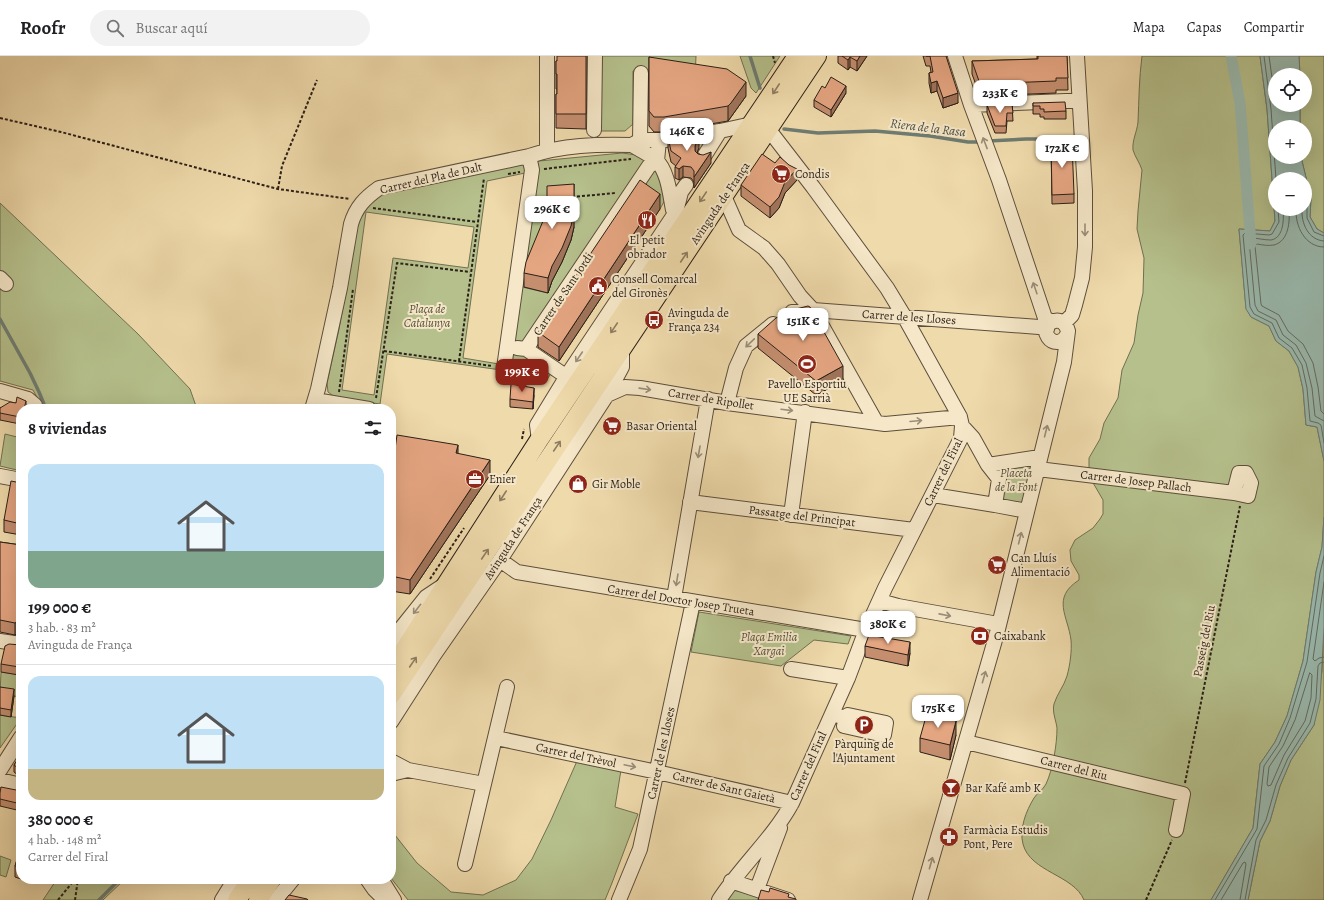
<!DOCTYPE html>
<html lang="es">
<meta charset="utf-8">
<style>
:root{--surface:#fff;--page:#f2f2f2;--text:#202124;--muted:#757577;--line:#e0e0e0;--accent:#8f2418}
body{margin:0;font-family:Alegreya,serif;background:var(--page);color:var(--text);height:100vh;display:flex;flex-direction:column;font-size:15px;white-space:nowrap}
*{box-sizing:border-box;margin:0}
p{font-size:13px;color:var(--muted)}
.icon{flex:none;width:22px;height:22px;fill:none;stroke:currentColor;stroke-width:2;stroke-linecap:round;stroke-linejoin:round}
.map{position:relative;flex:1;overflow:hidden}
.side{position:absolute;left:16px;top:348px;width:380px;height:480px;display:flex;flex-direction:column;background:var(--surface);border-radius:16px;box-shadow:0 4px 16px #0002}
.side>*{flex:none}
.controls{position:absolute;left:1268px;top:12px;display:grid;gap:8px}
.controls a{display:grid;place-items:center;width:44px;height:44px;border-radius:50%;background:var(--surface);box-shadow:0 4px 16px #0002;font-size:20px}
.price{position:absolute;translate:-50% -34px;padding:0 9px;border-radius:8px;background:#fff;color:#222;font-size:13px;line-height:26px;filter:drop-shadow(0 1px 2px #0008)}
.price::after{content:'';position:absolute;left:50%;top:24px;width:12px;height:9px;margin-left:-6px;background:inherit;clip-path:polygon(0 0,100% 0,50% 100%)}
.price.current{background:var(--accent);color:#fff}
ul{padding:0;list-style:none}
li{display:grid;align-content:center;gap:8px;height:212px;padding:0 12px}
li+li{border-top:1px solid var(--line)}
li span{display:grid;place-items:center;height:124px;border-radius:12px;color:#555}
li>.icon{margin-inline-start:auto}
span .icon{width:72px;height:72px;fill:#fffc;stroke-width:1}
li b{font-size:17px}
h2{display:flex;justify-content:space-between;align-items:center;height:48px;padding:0 12px;font-size:17px}
header{display:flex;align-items:center;gap:24px;box-sizing:border-box;height:56px;padding:0 20px;background:var(--surface);border-bottom:1px solid var(--line)}
header strong{font-size:19px}
nav{display:flex;gap:22px;margin-inline-start:auto;font-size:14px}
.search{width:280px;height:36px;background:var(--page);display:flex;align-items:center;gap:10px;box-sizing:border-box;padding:0 14px;border-radius:22px;color:var(--muted);font-size:15px}
.map>svg:first-child{display:block}
</style>
<header>
<strong>Roofr</strong>
<div class="search"><svg class="icon" aria-label="search" viewBox="0 0 24 24"><circle cx="10" cy="10" r="6"/><path d="M15 15l6 6"/></svg>Buscar aquí</div>
<nav><a>Mapa</a><a>Capas</a><a>Compartir</a></nav>
</header>
<div class="map">
<svg width="1324" height="844" viewBox="0 0 1324 844">
<rect width="100%" height="100%" fill="#efdaab"/>
<filter id="stains"><feTurbulence type="fractalNoise" baseFrequency=".005" numOctaves="4"/><feColorMatrix values="0 0 0 0 .2 0 0 0 0 .09 0 0 0 0 .02 0 0 0 .5 -.17"/></filter>
<radialGradient id="worn" r=".72"><stop offset=".6" stop-color="#630" stop-opacity="0"/><stop offset="1" stop-color="#630" stop-opacity=".3"/></radialGradient>
<path fill="#b5c08c" stroke="#707052" fill-rule="evenodd" d="M601,0h95l-1,23 -46,-8h-16v53l-8,7h-25z
M740,0h40l-24,37 -5,-5z
M1142,0h118l7,53 8,112 -5,10 -31,-2 7,79 5,9 18,9 7,15 13,10 9,16 5,22 3,36 11,2 7,34v56l-2,30 -6,25 -13,89 -16,55 -12,26 -15,22 -7,64 -42,72h-127c-10,-25 -54,-28 -61,-56 -4,-15 3,-33 11,-46 3,-5 9,-8 12,-14 7,-15 11,-40 11,-56 -1,-8 -5,-16 -3,-24 3,-10 10,-18 13,-28 3,-11 5,-25 4,-36 -3,-24 -20,-42 8,-60v-5l-8,-14 -1,-11 5,-10 18,-12 7,-9 3,-5v-14l-11,-19 -3,-11v-12l11,-19 4,-16 14,-25 4,-28 12,-27 4,-28 5,-22 1,-35 -7,-29 1,-18 4,-41c-2,-7 -7,-13 -9,-20 -1,-10 4,-18 5,-28 1,-22 1,-44 4,-66z
M1299,0h25v177l-7,-4 -7,-12 1,-19 -10,-41h4v-30h-5v-22h5v-30h-5z
M622,97l15,2 18,11 11,32 -6,11 -127,137 25,17 -14,21v-8l-157,-22 -7,50 -44,-6 -8,-6 -1,-9 12,-54 20,-110c6,-14 15,-19 27,-27l111,-23 42,-8zM525,117l-26,191 -36,-6 24,-177zM574,143v28l-3,13 -19,41 -4,12 -26,-6 25,-67zM366,156l108,15 -6,41 -75,-10 -19,137 -32,-5z
M0,147l138,131 52,55 7,20h-169l1,-5 13,3 -9,-17 -33,-9z
M5,378l16,4v33l-21,-5z
M1040,401l-13,54 -32,-6 4,-26 -11,-14z
M699,556l152,24 -3,8 -34,-4 -33,26 -90,-14z
M1324,572v272h-76l12,-59 10,-20 10,-35 11,-26 23,-35 8,-54z
M1,616l20,3v22l-21,-3z
M0,659l21,3 -21,30z
M577,705l44,9 -6,37 23,7 -26,69 -7,17h-197l-17,-22v-48l26,33 34,29 32,3 33,-15 16,-21 19,-39z
M0,800l11,4 -5,17 -6,-2z
M57,823h68l-22,21h-60z
M733,834l38,10h-45z"/>
<path fill="#9abaaf" stroke="#6e7c72" fill-rule="evenodd" d="M1260,0h39l1,19h-25v30h25v22h-25v30h26l10,41 -1,19 7,12 7,4v228l-7,-34 -11,-2 -3,-36 -5,-22 -9,-16 -13,-10 -7,-15 -18,-9 -5,-8 -7,-80 31,2 5,-10 -8,-112zM1275,123h30v30h-30z
M1324,461v111l-4,72 -6,25 -23,35 -11,26 -10,35 -10,20 -12,59h-37l42,-72 7,-64 15,-22 12,-26 16,-55 13,-89 6,-25z"/>
<g fill="none" stroke-linecap="round" stroke-linejoin="round">
<path stroke="#626c63" stroke-width="1" d="M1264,0l7,53 5,70
M1269,0l6,43
M1305,132l2,10v20l7,14 10,4
M1278,153l1,13 -7,12 -3,1 -24,-2 -2,2 7,72 4,7 18,9 7,15 13,10 10,17 5,23 3,33 8,2 3,2 3,18
M1283,153c1,9 1,29 -12,31 -7,0 -14,-2 -20,-2l-2,2 6,65 3,6 18,9 7,15 13,10 10,18 6,25 3,28 9,5
M1289,153c1,12 0,32 -15,36 -6,1 -11,0 -17,-1l-2,2 6,58 1,2 17,9 9,16 15,13 10,19 5,24 3,24 3,3
M1296,153c-1,17 9,38 28,38
M1302,153c-1,14 6,31 22,32
M1324,526l-11,77 2,2 4,-3 5,-1
M1310,617l2,2 -1,23 -6,23 -21,34 -13,30 -3,1 -1,-2 2,-17 14,-21 12,-26z
M1215,844l42,-71 7,-63 15,-22 11,-26 17,-56 13,-89 4,-17
M1221,844l22,-37 2,-1 1,2 -6,36
M1245,844l11,-60 10,-20 10,-35 12,-27 22,-35 6,-24 2,-33 2,-3 4,-1"/>
<path stroke="#6e7c72" stroke-width="3.5" d="M750,0l10,32
M784,73l34,4 57,-2 55,5 38,6h14
M988,85l38,-2h44
M0,263l30,54 9,19 7,17
M99,844l21,-21"/>
<path stroke="#9abaaf" stroke-width="11" d="M1231,0l9,47 11,141"/>
<g stroke="#5c4e3c" stroke-width="16">
<path id="minor" d="M955,0l16,49 28,75 46,138 7,4
M971,49l95,-4h13
M594,74l1,-74
M640,84l1,-67
M632,89l8,-5h25l55,-9 32,-7
M632,89c8,5 17,9 24,15 12,11 14,35 17,50l2,1
M547,94v-94
M703,102l17,-27
M724,140l15,34 25,18 14,16 22,32 13,14 63,112
M0,222l6,6
M792,256l21,-2 226,17 8,2
M1064,267l8,-8 3,-10 7,-27 3,-31v-56l-8,-135
M517,292l9,1 41,28
M526,293l123,-183 8,-5 2,-21
M504,312l28,-198 -3,-14
M0,335l28,8 7,6
M607,339l18,-8 15,1 87,15 158,21 75,-7
M315,344l54,9
M727,347l9,-35 10,-22 27,-22
M312,353l6,-20 22,-101 11,-64c5,-17 14,-26 28,-36l150,-32c34,-11 68,-12 103,-11
M962,370l11,12 15,27
M539,384l-2,-15 33,-54 106,-159 5,-20 5,-7
M1038,413l196,24 14,3 3,-13 -5,-10h-7l-5,20
M0,420l21,4
M933,439l62,10
M690,446l224,28
M1027,455l-32,-6 4,-26 -11,-14 52,-8
M791,459l14,-103
M500,504l17,12 349,58
M674,542l34,-199
M880,545l18,5 100,18
M0,585l21,3
M391,588l11,-17 24,-30 18,-12
M791,613l57,9
M832,658l14,4 2,-3 38,8 -2,12 -40,-9 2,-8
M391,666l43,-67 66,-95 107,-165 15,-28v-18
M496,682l161,34 135,31
M966,686l217,52 -7,36
M391,705l17,9 76,14 23,-97
M0,714l21,-33
M391,718l17,-4
M0,724l21,5
M465,808l19,-80
M367,823l7,10 11,11
M381,823l13,21
M731,825l57,19
M757,833l23,-61
M222,844l13,-21
M276,844l17,-21
M619,844l21,-51 53,-247
M719,844c22,-34 54,-62 73,-97l56,-125 18,-48 19,-42 76,-150 1,-12 -2,-9 -56,-101 -17,-28 -74,-101 -44,-57
M920,844l77,-267 67,-271 4,-31c-5,-20 -29,-7 -20,6 2,3 5,5 9,5 5,0 8,-3 10,-7"/>
</g>
<g stroke="#2b1f17" stroke-width="20">
<path id="major" d="M391,614l148,-230 258,-384
M391,639l426,-639
M237,844l14,-21
M258,844l14,-21"/>
</g>
<path stroke="#2b1f17" stroke-width="2" stroke-dasharray="3 2" stroke-linecap="butt" d="M773,0l2,7
M0,62l61,14 217,57 72,10
M544,113l87,-10
M508,118l12,-2
M278,133l4,-23 35,-86
M572,141l44,-4
M373,152l104,14
M384,295l108,15
M459,305l25,-183
M339,336l14,-103
M376,342l21,-135 73,9
M522,383l2,-10
M430,523l34,-51
M1185,727l55,-277
M58,844l17,-21
M75,844l3,-21
M1146,844l26,-60"/>
<use href="#minor" stroke="#f5e7c8" stroke-width="14"/>
<use href="#major" stroke="#efdaab" stroke-width="18"/>
</g>
<path fill="#c48e6f" stroke="#2b1f17" d="M586,0v73l-30,-1v-34h1v-5h-1v-28z
M838,0h29l-10,15 -7,-4 -2,3 -10,-7z
M923,0h23l12,47 -15,5 -6,-17 -6,2 -2,-10v-10l2,-1 -1,-6h-4z
M1037,0h30l1,34h-12v3l-76,3 -8,-22v-13l65,-2z
M649,1l97,39 -15,21 -3,4 -64,11h-10l-5,-6z
M825,32l21,5 -15,24 -17,-10v-7z
M1033,47l33,8v8h-22v-2h-4v-3h-7z
M1012,48l1,17h-6l-1,12h-11l-8,-20v-8z
M668,81l31,11 -2,4 14,11 -17,25v-6l-3,-4 -8,-1 -4,3 -4,-2v-11l1,-1 -5,-4 -3,-14z
M1051,88l23,50v9l-22,1z
M797,124l-12,13 -6,15 -9,10 -29,-22v-11z
M660,153l-101,152 -21,-14v-15z
M574,171l-3,13 -9,22 -10,19 -4,12 -24,-6v-14z
M758,278l85,47 -27,14 -58,-47z
M534,339l-1,14 -23,-2v-8z
M26,345v8h-5v9l-1,6 -20,-4v-12l16,-5z
M458,398l32,21 -80,119 -19,-3v-113z
M21,427v52l-17,-3v-12z
M0,486l21,3v71l-3,17 -3,2 -15,-3z
M21,589l-2,30 -18,-3v-8z
M865,590l45,7 -2,13 -43,-9z
M0,631l14,9 -3,21 -11,-2z
M956,679l-6,25 -30,-8v-14z
M21,698v23l-2,-1 -5,-4v-7z
M21,735v20l-21,-5v-13z
M21,791v32h7l-1,2 -12,-4v-11z"/>
<path fill="#a0745a" stroke="#2b1f17" d="M860,0h7l-10,15v-10z
M850,1v10l-2,3v-10z
M937,25v10l-6,2v-10z
M746,26v14l-15,21 -3,4v-15z
M846,30v7l-15,24v-7z
M958,37v10l-15,5v-10z
M699,81v11l-4,9v-11z
M711,96v11l-17,25v-11z
M683,110v11l-4,3v-11z
M797,113v11l-12,13 -6,15 -9,10v-11l15,-25z
M574,128v43l-3,13 -9,22 -10,19 -4,12v-15z
M660,138v15l-101,152v-14z
M843,310v15l-27,14v-14z
M534,332v7l-1,14v-7z
M21,355v7l-1,6v-7z
M458,389v14l-2,-6z
M490,404v15l-80,119v-14z
M21,549v11l-3,17 -3,2v-12z
M910,586v11l-2,13v-11z
M21,600v7l-2,12v-8z
M14,633v7l-3,21v-7z
M956,665v14l-6,25v-15z"/>
<path fill="#e4a581" stroke="#2b1f17" d="M557,0h29v58h-30v-20h1v-20h-1v-13h1z
M842,0h18l-3,5 -7,-4 -2,3z
M926,0h20l12,37 -15,5 -6,-17 -6,2 -2,-10 4,-1 -3,-16z
M1038,0h29l1,22h-12v3l-76,3 -8,-23 66,-2z
M649,1l78,12 19,13 -15,21 -3,3 -64,11h-10l-5,-6z
M831,21l15,9 -15,24 -17,-10 8,-14 3,2z
M1065,46l1,9 -22,1v-3h-4v-3h-7v-3z
M1012,48l1,9h-6l-1,13h-11l-8,-21z
M693,77l6,4 -4,9v5l3,3 5,1 8,-3 -17,25v-6l-3,-4 -8,-1 -4,3 -4,-2 6,-9 -10,-7 -3,-14z
M1072,87l2,51 -22,1 -1,-51z
M762,98l13,9 5,-6 9,8 8,4 -12,13 -6,15 -9,10 -29,-22z
M640,124l20,14 -101,153 -21,-15z
M574,128v29l-3,13 -9,22 -10,18 -4,12 -24,-5 2,-11 17,-41 4,-16v-19z
M808,250l2,1 33,59 -27,15 -58,-47 18,-16 16,-8z
M511,328l23,4 -1,14 -23,-3z
M17,341l9,4 -2,8h-3l-1,8 -20,-4v-5l10,-6 6,1z
M397,379l61,10 -2,8 34,7 -80,120 -19,-4v-98z
M11,425l10,2v41l-17,-4z
M0,486l21,3v60l-3,16 -3,2 -15,-3z
M869,579l41,7 -2,13 -43,-9z
M9,588l12,1v11l-2,11 -18,-3 4,-18z
M0,631l14,2 -3,21 -11,-2z
M927,657l29,8 -6,24 -30,-7z
M21,698v15h-2l-5,-4z
M1,731l20,4v13l-21,-5v-6z
M21,791v21l-6,-2z
M770,832l19,6 -1,3 8,2v1h-38l3,-10 8,2z
M289,839l18,4 1,1h-23z"/>
<defs><path id="oneway-shaft" d="M-6 0H5M1.5-3L5.5 0L1.5 3" fill="none" stroke-width="1.6" stroke-linecap="round" stroke-linejoin="round"/></defs>
<g stroke="#8d7c61">
<use href="#oneway-shaft" transform="translate(776 33) rotate(123)"/>
<use href="#oneway-shaft" transform="translate(703 141) rotate(124)"/>
<use href="#oneway-shaft" transform="translate(684 201) rotate(-56)"/>
<use href="#oneway-shaft" transform="translate(614 272) rotate(124)"/>
<use href="#oneway-shaft" transform="translate(557 390) rotate(-56)"/>
<use href="#oneway-shaft" transform="translate(503 440) rotate(123)"/>
<use href="#oneway-shaft" transform="translate(485 498) rotate(-56)"/>
<use href="#oneway-shaft" transform="translate(413 606) rotate(-56)"/>
</g>
<g stroke="#9a8d78">
<use href="#oneway-shaft" transform="translate(985 87) rotate(-111)"/>
<use href="#oneway-shaft" transform="translate(1085 174) rotate(90)"/>
<use href="#oneway-shaft" transform="translate(1035 232) rotate(-109)"/>
<use href="#oneway-shaft" transform="translate(750 287) rotate(136)"/>
<use href="#oneway-shaft" transform="translate(579 301) rotate(124)"/>
<use href="#oneway-shaft" transform="translate(645 333) rotate(8)"/>
<use href="#oneway-shaft" transform="translate(787 354) rotate(7)"/>
<use href="#oneway-shaft" transform="translate(916 365) rotate(-5)"/>
<use href="#oneway-shaft" transform="translate(1046 375) rotate(-76)"/>
<use href="#oneway-shaft" transform="translate(699 396) rotate(100)"/>
<use href="#oneway-shaft" transform="translate(1020 482) rotate(-76)"/>
<use href="#oneway-shaft" transform="translate(677 524) rotate(99)"/>
<use href="#oneway-shaft" transform="translate(417 553) rotate(128)"/>
<use href="#oneway-shaft" transform="translate(945 559) rotate(11)"/>
<use href="#oneway-shaft" transform="translate(984 621) rotate(-74)"/>
<use href="#oneway-shaft" transform="translate(630 710) rotate(12)"/>
<use href="#oneway-shaft" transform="translate(931 807) rotate(-74)"/>
</g>
<defs>
<g id="supermarket-disc" transform="scale(1)"><circle r="9.5" fill="#8f2418" stroke="#f5e7c8"/><path d="M-6-5.5h2.5l.6 2H6L4.5 2H-2.5L-4.4-4H-6ZM-1.5 3.2a1.3 1.3 0 1 0 .1 0ZM3 3.2a1.3 1.3 0 1 0 .1 0Z" fill="#fff"/></g>
<g id="restaurant-disc" transform="scale(1)"><circle r="9.5" fill="#8f2418" stroke="#f5e7c8"/><path d="M-5-6h1v4h1v-4h1v4h1v-4h1v5L-1.5 .5V6h-2V.5L-5-1ZM5-6V6H3V1.5H1.5Q1.5-4 5-6Z" fill="#fff"/></g>
<g id="civic-disc" transform="scale(1)"><circle r="9.5" fill="#8f2418" stroke="#f5e7c8"/><path d="M-.6-6.5H3V-4.5H.6V-3L4-1V1h2V6H-6V1h2V-1L-.6-3ZM-1.2 2.5V6h2.4V2.5Z" fill="#fff"/></g>
<g id="bus-disc" transform="scale(1)"><circle r="9.5" fill="#8f2418" stroke="#f5e7c8"/><path d="M-5-6H5V4H4V6H2V4H-2V6H-4V4H-5ZM-3.5-4V0h7V-4ZM-3.5 1.2v1.5H-2V1.2ZM2 1.2v1.5H3.5V1.2Z" fill="#fff"/></g>
<g id="stadium-disc" transform="scale(1)"><circle r="9.5" fill="#8f2418" stroke="#f5e7c8"/><path d="M0-5a6.5 5 0 1 0 0 10a6.5 5 0 1 0 0-10ZM-3.5-1.8h7v3.6h-7Z" fill="#fff"/></g>
<g id="office-disc" transform="scale(1)"><circle r="9.5" fill="#8f2418" stroke="#f5e7c8"/><path d="M-6-3h4V-5.5h4V-3h4V5H-6ZM-1-4.5V-3h2v-1.5ZM-6 0V1H6V0Z" fill="#fff"/></g>
<g id="shop-disc" transform="scale(1)"><circle r="9.5" fill="#8f2418" stroke="#f5e7c8"/><path d="M-5-2.5h2.3a2.7 3.5 0 0 1 5.4 0H5L5.5 6h-11ZM-1.5-2.5h3a1.5 2.3 0 0 0-3 0Z" fill="#fff"/></g>
<g id="bank-disc" transform="scale(1)"><circle r="9.5" fill="#8f2418" stroke="#f5e7c8"/><path d="M-6-4H6V4H-6ZM0-2.3a2.3 2.3 0 1 0 0 4.6a2.3 2.3 0 1 0 0-4.6Z" fill="#fff"/></g>
<g id="parking-disc" transform="scale(1)"><circle r="9.5" fill="#8f2418" stroke="#f5e7c8"/><path d="M-3.5-5.5H1a3.5 3.5 0 0 1 0 7H-1V5.5H-3.5ZM-1-3.4V-.6H.8a1.4 1.4 0 0 0 0-2.8Z" fill="#fff"/></g>
<g id="bar-disc" transform="scale(1)"><circle r="9.5" fill="#8f2418" stroke="#f5e7c8"/><path d="M-6-5H6L.8 .8V4.5H3.5V6h-7V4.5H-.8V.8Z" fill="#fff"/></g>
<g id="pharmacy-disc" transform="scale(1)"><circle r="9.5" fill="#8f2418" stroke="#f5e7c8"/><path d="M-2-6h4v4h4v4h-4v4h-4v-4h-4v-4h4Z" fill="#fff"/></g>
</defs>
<g fill-rule="evenodd">
<use href="#supermarket-disc" x="781" y="118"/>
<use href="#restaurant-disc" x="647" y="164"/>
<use href="#civic-disc" x="598" y="230"/>
<use href="#bus-disc" x="654" y="264"/>
<use href="#stadium-disc" x="807" y="308"/>
<use href="#supermarket-disc" x="612" y="370"/>
<use href="#office-disc" x="475" y="423"/>
<use href="#shop-disc" x="578" y="428"/>
<use href="#supermarket-disc" x="997" y="509"/>
<use href="#bank-disc" x="980" y="580"/>
<use href="#parking-disc" x="864" y="669"/>
<use href="#bar-disc" x="951" y="732"/>
<use href="#pharmacy-disc" x="949" y="781"/>
</g>
<g text-anchor="middle" stroke-width="4" stroke-linejoin="round" paint-order="stroke">
<g font-size="12" fill="#2b1f17" stroke="#f5e7c8" text-anchor="start">
<text x="795" y="122">Condis</text>
<text x="647" y="188" text-anchor="middle">El petit<tspan x="647" dy="14">obrador</tspan></text>
<text x="612" y="227">Consell Comarcal<tspan x="612" dy="14">del Gironès</tspan></text>
<text x="668" y="261">Avinguda de<tspan x="668" dy="14">França 234</tspan></text>
<text x="807" y="332" text-anchor="middle">Pavello Esportiu<tspan x="807" dy="14">UE Sarrià</tspan></text>
<text x="626" y="374">Basar Oriental</text>
<text x="489" y="427">Enier</text>
<text x="592" y="432">Gir Moble</text>
<text x="1011" y="506">Can Lluís<tspan x="1011" dy="14">Alimentació</tspan></text>
<text x="994" y="584">Caixabank</text>
<text x="864" y="692" text-anchor="middle">Pàrquing de<tspan x="864" dy="14">l'Ajuntament</tspan></text>
<text x="965" y="736">Bar Kafé amb K</text>
<text x="963" y="778">Farmàcia Estudis<tspan x="963" dy="14">Pont, Pere</tspan></text>
</g>
<g font-size="12" fill="#2b1f17" stroke="#f5e7c8">
<text transform="translate(431 122) rotate(-13)" y="4">Carrer del Pla de Dalt</text>
<text transform="translate(720 147) rotate(-56)" y="4">Avinguda de França</text>
<text transform="translate(563 238) rotate(-56)" y="4">Carrer de Sant Jordi</text>
<text transform="translate(909 261) rotate(4)" y="4">Carrer de les Lloses</text>
<text transform="translate(711 343) rotate(9)" y="4">Carrer de Ripollet</text>
<text transform="translate(943 416) rotate(-64)" y="4">Carrer del Firal</text>
<text transform="translate(1136 425) rotate(7)" y="4">Carrer de Josep Pallach</text>
<text transform="translate(802 460) rotate(7)" y="4">Passatge del Principat</text>
<text transform="translate(513 482) rotate(-57)" y="4">Avinguda de França</text>
<text transform="translate(681 544) rotate(9)" y="4">Carrer del Doctor Josep Trueta</text>
<text transform="translate(1204 585) rotate(-79)" y="4">Passeig del Riu</text>
<text transform="translate(661 697) rotate(-78)" y="4">Carrer de les Lloses</text>
<text transform="translate(576 699) rotate(12)" y="4">Carrer del Trèvol</text>
<text transform="translate(808 710) rotate(-66)" y="4">Carrer del Firal</text>
<text transform="translate(1074 712) rotate(14)" y="4">Carrer del Riu</text>
<text transform="translate(724 731) rotate(13)" y="4">Carrer de Sant Gaietà</text>
</g>
<g font-size="12" font-style="italic" fill="#544f3a" stroke="#f5e7c8">
<text x="427" y="257">Plaça de<tspan x="427" dy="14">Catalunya</tspan></text>
<text x="1016" y="421">Placeta<tspan x="1016" dy="14">de la Font</tspan></text>
<text x="769" y="585">Plaça Emilia<tspan x="769" dy="14">Xargai</tspan></text>
</g>
<g font-size="13" font-style="italic" fill="#4c4e45" stroke="#f5e7c8">
<text transform="translate(928 71) rotate(7)" y="5">Riera de la Rasa</text>
</g>
</g>
<rect width="100%" height="100%" filter="url(#stains)"/>
<rect width="100%" height="100%" fill="url(#worn)"/>
</svg>
<div class="controls">
<a><svg class="icon" aria-label="locate" viewBox="0 0 24 24"><circle cx="12" cy="12" r="6"/><path d="M12 2v4M12 18v4M2 12h4M18 12h4"/></svg></a>
<a>+</a>
<a>−</a>
</div>
<b class="price" style="left:1000px;top:58px">233K €</b>
<b class="price" style="left:687px;top:96px">146K €</b>
<b class="price" style="left:1062px;top:113px">172K €</b>
<b class="price" style="left:552px;top:174px">296K €</b>
<b class="price" style="left:803px;top:286px">151K €</b>
<b class="price current" style="left:522px;top:337px">199K €</b>
<b class="price" style="left:888px;top:589px">380K €</b>
<b class="price" style="left:938px;top:673px">175K €</b>
<section class="side">
<h2>8 viviendas<svg class="icon" aria-label="filters" viewBox="0 0 24 24"><path d="M4 7h16M4 17h16"/><circle cx="9" cy="7" r="2"/><circle cx="15" cy="17" r="2"/></svg></h2>
<ul>
<li><span style="background:linear-gradient(#bfe0f5 70%,#7fa58c 0)"><svg class="icon" aria-label="home" viewBox="0 0 24 24"><path d="M3 11l9-7 9 7M6 9v11h12V9"/></svg></span><div><b>199 000 €</b><p>3 hab. · 83 m²</p><p>Avinguda de França</p></div></li>
<li><span style="background:linear-gradient(#bfe0f5 75%,#c2b280 0)"><svg class="icon" aria-label="home" viewBox="0 0 24 24"><path d="M3 11l9-7 9 7M6 9v11h12V9"/></svg></span><div><b>380 000 €</b><p>4 hab. · 148 m²</p><p>Carrer del Firal</p></div></li>
</ul>
</section>
</div>
